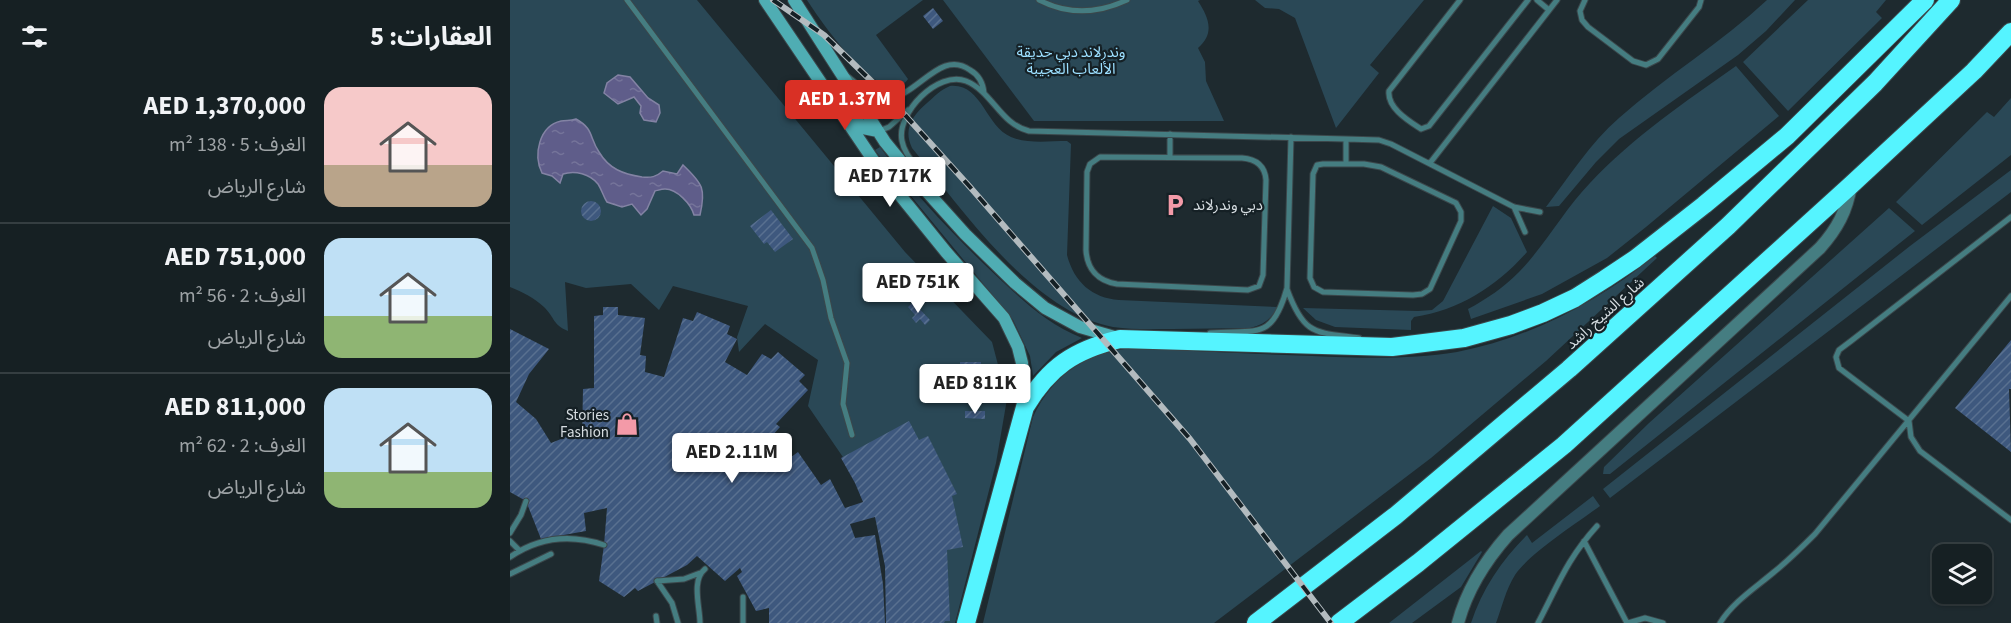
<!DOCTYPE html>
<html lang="ar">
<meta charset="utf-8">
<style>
:root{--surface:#162023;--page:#232d30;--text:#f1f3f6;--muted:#9ea3a6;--line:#353e41;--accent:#d93025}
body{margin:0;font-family:"Source Sans 3","Noto Sans Arabic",sans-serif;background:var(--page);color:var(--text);direction:rtl;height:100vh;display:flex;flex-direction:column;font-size:22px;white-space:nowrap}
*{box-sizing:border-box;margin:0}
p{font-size:20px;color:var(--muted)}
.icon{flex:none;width:33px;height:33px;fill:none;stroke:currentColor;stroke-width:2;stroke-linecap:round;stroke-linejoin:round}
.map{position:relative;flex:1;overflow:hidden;direction:ltr}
.side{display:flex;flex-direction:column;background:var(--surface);width:510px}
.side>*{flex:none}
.fabs{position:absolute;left:1422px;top:544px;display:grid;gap:12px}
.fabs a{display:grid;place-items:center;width:60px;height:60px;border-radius:12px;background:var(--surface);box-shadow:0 2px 4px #0004,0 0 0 2px var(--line);font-size:30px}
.price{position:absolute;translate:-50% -51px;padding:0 14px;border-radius:6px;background:#fff;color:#222;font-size:20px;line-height:39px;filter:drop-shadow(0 2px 3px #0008)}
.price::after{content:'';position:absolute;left:50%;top:36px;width:18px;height:14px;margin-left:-9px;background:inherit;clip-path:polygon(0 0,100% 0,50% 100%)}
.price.current{background:var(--accent);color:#fff}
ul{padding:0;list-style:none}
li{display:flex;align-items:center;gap:18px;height:150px;padding:0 18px}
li+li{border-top:2px solid var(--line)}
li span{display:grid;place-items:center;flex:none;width:168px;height:120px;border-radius:18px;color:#555}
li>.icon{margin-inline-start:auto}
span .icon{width:72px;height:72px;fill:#fffc;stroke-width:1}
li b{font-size:26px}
h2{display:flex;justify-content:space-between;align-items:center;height:72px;padding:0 18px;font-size:26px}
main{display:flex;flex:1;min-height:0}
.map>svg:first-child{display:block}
</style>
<main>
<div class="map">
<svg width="1501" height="623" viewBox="0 0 1501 623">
<defs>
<pattern id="water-ripples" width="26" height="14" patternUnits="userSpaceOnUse" patternTransform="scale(1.5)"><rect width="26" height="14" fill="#5f5d8a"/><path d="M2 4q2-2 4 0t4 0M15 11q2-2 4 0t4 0" fill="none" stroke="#75749a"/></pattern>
<pattern id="building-hatch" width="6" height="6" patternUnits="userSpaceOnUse" patternTransform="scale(1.5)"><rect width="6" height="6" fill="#3e587e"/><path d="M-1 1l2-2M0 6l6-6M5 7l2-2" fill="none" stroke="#597090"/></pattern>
</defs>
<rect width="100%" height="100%" fill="#1e2a2f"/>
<path fill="#2a4856" d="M0,0h187l208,252 87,90 15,57 -11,64 -41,160h-63l-10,-119 -33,-38 -41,-60 10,-46 -53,-36 -26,28 -2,-15 11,-31 -75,-20 -14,24 -28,-26 -45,4 -21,-6 3,49c-15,-6 -13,-13 -24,-24 -10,-9 -21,-15 -34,-20z
M297,0h116l-47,35 32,44c-23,36 -89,-60 -101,-79z
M433,0h257l-2,1c11,17 17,32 0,47l7,14 1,19 18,40h-190z
M745,0h169l-54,65 9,8 -43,55 -41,-110 -16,-9 -14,-1z
M1257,0h28l-29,31 -28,24 -119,84 -23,23 -37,44 -13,1c23,-30 44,-64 73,-89 47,-42 102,-75 148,-118z
M1298,0h78l-10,12 6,6 -94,93 -45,-49z
M1226,66l43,50 -133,111 -39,31 -65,36 -71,25 -3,-10c19,-10 36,-22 51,-37 27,-28 45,-62 71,-89 43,-46 95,-81 146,-117z
M440,86c32,-3 35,40 61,51 16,7 38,4 56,4l4,3 -4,111c7,27 25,43 52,45l159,7c-7,12 -15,18 -28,21 -26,0 -52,1 -78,1 -19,0 -39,1 -59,-2 -81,-15 -151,-118 -201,-179 -9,-19 0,-32 15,-45 7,-6 13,-13 23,-17z
M1501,98v57l-89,70 -26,-23 91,-90 7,5z
M370,147c31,43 66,80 104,117 31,29 58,58 98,74l-26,14 -23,24 -3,-20 -17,-36 -121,-147 -17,-23z
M1501,170v22l-401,306 -7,-9 307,-243z
M983,206l18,12 16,34c-30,34 -67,58 -113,65l-3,4v9l-76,-3 -19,-7 -13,-12 115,3 14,-1 11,-9z
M1379,208l26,23 -305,243h-7l1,-7 45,-44z
M1145,256l2,2 -111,103 -115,97 -217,165h-231l50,-206c20,-43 55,-66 102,-69 59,3 118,6 177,8 48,2 97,4 145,-4 73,-14 140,-50 198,-96z
M1083,496l7,10c-23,17 -69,46 -85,69 -9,14 -13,32 -19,48h-25c11,-34 31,-63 56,-88l5,8z
M971,551l1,1 -21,35 -49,36h-23z"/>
<path fill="url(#water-ripples)" stroke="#8383a4" stroke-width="1.5" d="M108,75l12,2 18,21 11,7 1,8 -4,9 -12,-2 -4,-7 1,-7 -7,-9 -16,7 -14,-11 3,-10z
M66,119c18,10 13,18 23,33 10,17 24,22 43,25 9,1 14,0 21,-6l14,3 6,-9c20,19 23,24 17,50h-6c-3,-11 -17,-26 -29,-26 -3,0 -6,1 -10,2l-8,18 -6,6 -9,-11 -10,3 -15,-5c-4,-6 -5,-12 -9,-18 -8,-10 -23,-14 -35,-10l-3,9 -8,-7 -10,-3c-9,-18 -3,-47 19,-52 6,-1 9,0 15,-2z"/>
<path fill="url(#building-hatch)" d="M423,8l10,13 -10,8 -10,-13z
M71 211a10 10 0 1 1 20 0a10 10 0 1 1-20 0Z
M261,210l22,29 -18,13 -8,-10 -3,2 -14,-18z
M363,263l37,2 -1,18 -37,-2z
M379,291h23v7h-23z
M403,302l17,18 -5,5 -5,-6 -4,4 -4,-5 3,-3 -7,-8z
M93,307h15v8l27,3 -5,37 6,1 -1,16 19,5 19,-59 10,3 4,-9 33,14 -3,8 10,5 -12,23 22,13 15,-21 9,5 7,-7 27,23 -6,6 9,9 -32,34 4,3 -8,9 18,22 8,-6 23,33 9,-6 15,29 18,-6 -8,-19 -14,-25 68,-37 10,19 9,-4 29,58 -5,2 11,51 -16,3 3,71h-5l-1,2h-58l-1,-57 -10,-49 -25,7 5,14 20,-3 8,49 2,39h-116v-15l-13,3 -19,-35 5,-4 -2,-4 -15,13 -28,-25 -10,9 -30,16 -19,10 -3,-3 -11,9 -25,-16 5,-36 3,-37 -23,5 2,18 -45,8 -15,-38 -16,-9v-163l39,20 -20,25 -13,28 20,17 15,24 15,-6 16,1 1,-49 11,-1v-72l9,-1z
M1501,340v49h-2l2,63 -56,-44z
M450,362h21v14h-7v16h-14z
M455,411h20v8l-20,-1z"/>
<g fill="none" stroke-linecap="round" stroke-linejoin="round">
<g stroke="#3b474b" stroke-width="7">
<path id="service" d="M117,0l185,248 11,32 8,38 16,45 -4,41 9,31
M529,0c29,15 58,14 88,0
M950,0l-71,91c-2,17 20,30 32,38l8,-3 99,-126
M1027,0l12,10
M1075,0l-5,11 2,9 6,7 45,34 13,4 12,-6 41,-52 2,-7
M337,76c11,8 22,21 35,22 33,5 56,-51 88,-28 9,5 13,13 14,23
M369,131l10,-4 19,-17
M590,157l142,1c14,1 23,8 24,22l-3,95 -4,11 -11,4 -131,-6c-19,-3 -30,-15 -31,-34l1,-78 3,-8z
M660,157v-23
M920,163l127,-163
M813,164h41l17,3 75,36 5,9v9l-31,68 -8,5 -9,1 -90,-3 -9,-5 -4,-9 3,-104 4,-9z
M836,164v-25
M419,188c-5,-18 -24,-29 -27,-47 -6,-28 36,-71 64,-60 27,11 34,43 63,50l317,8 33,1 12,4 123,63 26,5
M1004,207l11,25
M1501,217l-160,124 -12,9 -3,7 3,11 70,53 2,16 9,14 91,69
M777,289c17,47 28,43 72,49
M700,333c46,-4 62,9 77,-45l4,-151
M0,533l11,-18 5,-14
M0,541l9,9
M1074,541l43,82
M0,557c29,-20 61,-23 94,-12
M0,574l41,-20
M147,581l15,22 6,20
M147,581l27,-2 16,-6
M146,616l1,7
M190,623c0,-16 -9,-43 5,-54
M233,623v-26
M1028,623c20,-38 29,-64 59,-97
M1118,623l17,-5 18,5
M1210,623c13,-21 35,-35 54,-51 15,-12 28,-25 41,-38l196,-238"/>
</g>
<g stroke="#3b474b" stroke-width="14">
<path id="tertiary" d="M948,623c9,-34 27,-62 50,-88l312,-287c17,-19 27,-37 31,-63"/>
</g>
<g stroke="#3b474b" stroke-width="14">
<path id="secondary" d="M255,0l117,173 64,79 58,66 14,29 4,16 3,44
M284,0l91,142 27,33 53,59 50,49 30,25 35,19 38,11
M340,114l13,14 15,3"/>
</g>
<g stroke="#3b474b" stroke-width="20">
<path id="motorway" d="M456,623l59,-216c24,-40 49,-57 95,-68l272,8 72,-9 47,-13 32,-12 32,-15 30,-19 30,-20 69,-54 83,-69 138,-136
M746,623l139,-107 174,-147 159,-143 147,-143 76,-83
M829,623l79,-60 146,-118 287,-260 123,-114 37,-39"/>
</g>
<use href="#service" stroke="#457d81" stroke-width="5"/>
<use href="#tertiary" stroke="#457d81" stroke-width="12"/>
<use href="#secondary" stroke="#4fadb3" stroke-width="12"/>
<use href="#motorway" stroke="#55f4ff" stroke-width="18"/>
<g stroke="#b3bbbf" stroke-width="6">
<path id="rail" d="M263,0l51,35 72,70 74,82 220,252 141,184"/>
</g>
<use href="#rail" stroke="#152025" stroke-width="4" stroke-dasharray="11" stroke-linecap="butt"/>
</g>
<defs>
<g id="parking-bare" transform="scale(1.8)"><path d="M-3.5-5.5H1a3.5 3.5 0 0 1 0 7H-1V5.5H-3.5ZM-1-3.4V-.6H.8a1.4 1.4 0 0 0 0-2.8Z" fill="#f39aa8" stroke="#152025" stroke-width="2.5" paint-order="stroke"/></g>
<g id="shop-bare" transform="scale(1.8)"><path d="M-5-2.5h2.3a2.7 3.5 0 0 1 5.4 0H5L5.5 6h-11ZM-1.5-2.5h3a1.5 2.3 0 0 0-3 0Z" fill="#f39aa8" stroke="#152025" stroke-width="2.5" paint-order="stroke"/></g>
</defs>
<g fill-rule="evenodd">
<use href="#parking-bare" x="665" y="205"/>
<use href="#shop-bare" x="117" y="424"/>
</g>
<g text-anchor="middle" stroke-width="4.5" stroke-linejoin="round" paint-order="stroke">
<g font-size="15" fill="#9cdfff" stroke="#152025">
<text x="561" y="57">وندرلاند دبي حديقة<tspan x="561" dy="17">الألعاب العجيبة</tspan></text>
</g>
<g font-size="15" fill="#d6dde1" stroke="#152025" text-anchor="start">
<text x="683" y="210">دبي وندرلاند</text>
<text x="99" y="420" text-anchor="end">Stories<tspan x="99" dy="17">Fashion</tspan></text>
</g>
<g font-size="15" fill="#d6dde1" stroke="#152025">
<text transform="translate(1095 313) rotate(-42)" y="5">شارع الشيخ راشد</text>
</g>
</g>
</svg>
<div class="fabs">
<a><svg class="icon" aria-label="layers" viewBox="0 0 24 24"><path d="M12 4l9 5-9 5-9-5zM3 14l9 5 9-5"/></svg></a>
</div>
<b class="price current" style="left:335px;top:131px">AED 1.37M</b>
<b class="price" style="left:380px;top:208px">AED 717K</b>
<b class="price" style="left:408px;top:314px">AED 751K</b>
<b class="price" style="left:465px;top:415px">AED 811K</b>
<b class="price" style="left:222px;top:484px">AED 2.11M</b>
</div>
<section class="side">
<h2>العقارات: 5<svg class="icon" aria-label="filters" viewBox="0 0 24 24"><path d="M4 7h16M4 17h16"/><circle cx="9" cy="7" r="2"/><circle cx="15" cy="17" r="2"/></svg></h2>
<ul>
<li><span style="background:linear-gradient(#f6c9c9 65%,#b9a48a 0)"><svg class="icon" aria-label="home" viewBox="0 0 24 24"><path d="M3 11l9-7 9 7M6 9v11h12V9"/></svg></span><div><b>AED 1,370,000</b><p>الغرف: 5 · 138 m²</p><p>شارع الرياض</p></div></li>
<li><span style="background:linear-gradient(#bfe0f5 65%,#8fb573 0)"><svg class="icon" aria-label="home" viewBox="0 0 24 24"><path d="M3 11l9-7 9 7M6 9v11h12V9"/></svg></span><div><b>AED 751,000</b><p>الغرف: 2 · 56 m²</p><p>شارع الرياض</p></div></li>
<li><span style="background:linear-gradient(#bfe0f5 70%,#8fb573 0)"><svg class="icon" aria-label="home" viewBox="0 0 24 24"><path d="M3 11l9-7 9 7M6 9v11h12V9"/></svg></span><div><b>AED 811,000</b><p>الغرف: 2 · 62 m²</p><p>شارع الرياض</p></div></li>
</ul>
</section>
</main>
